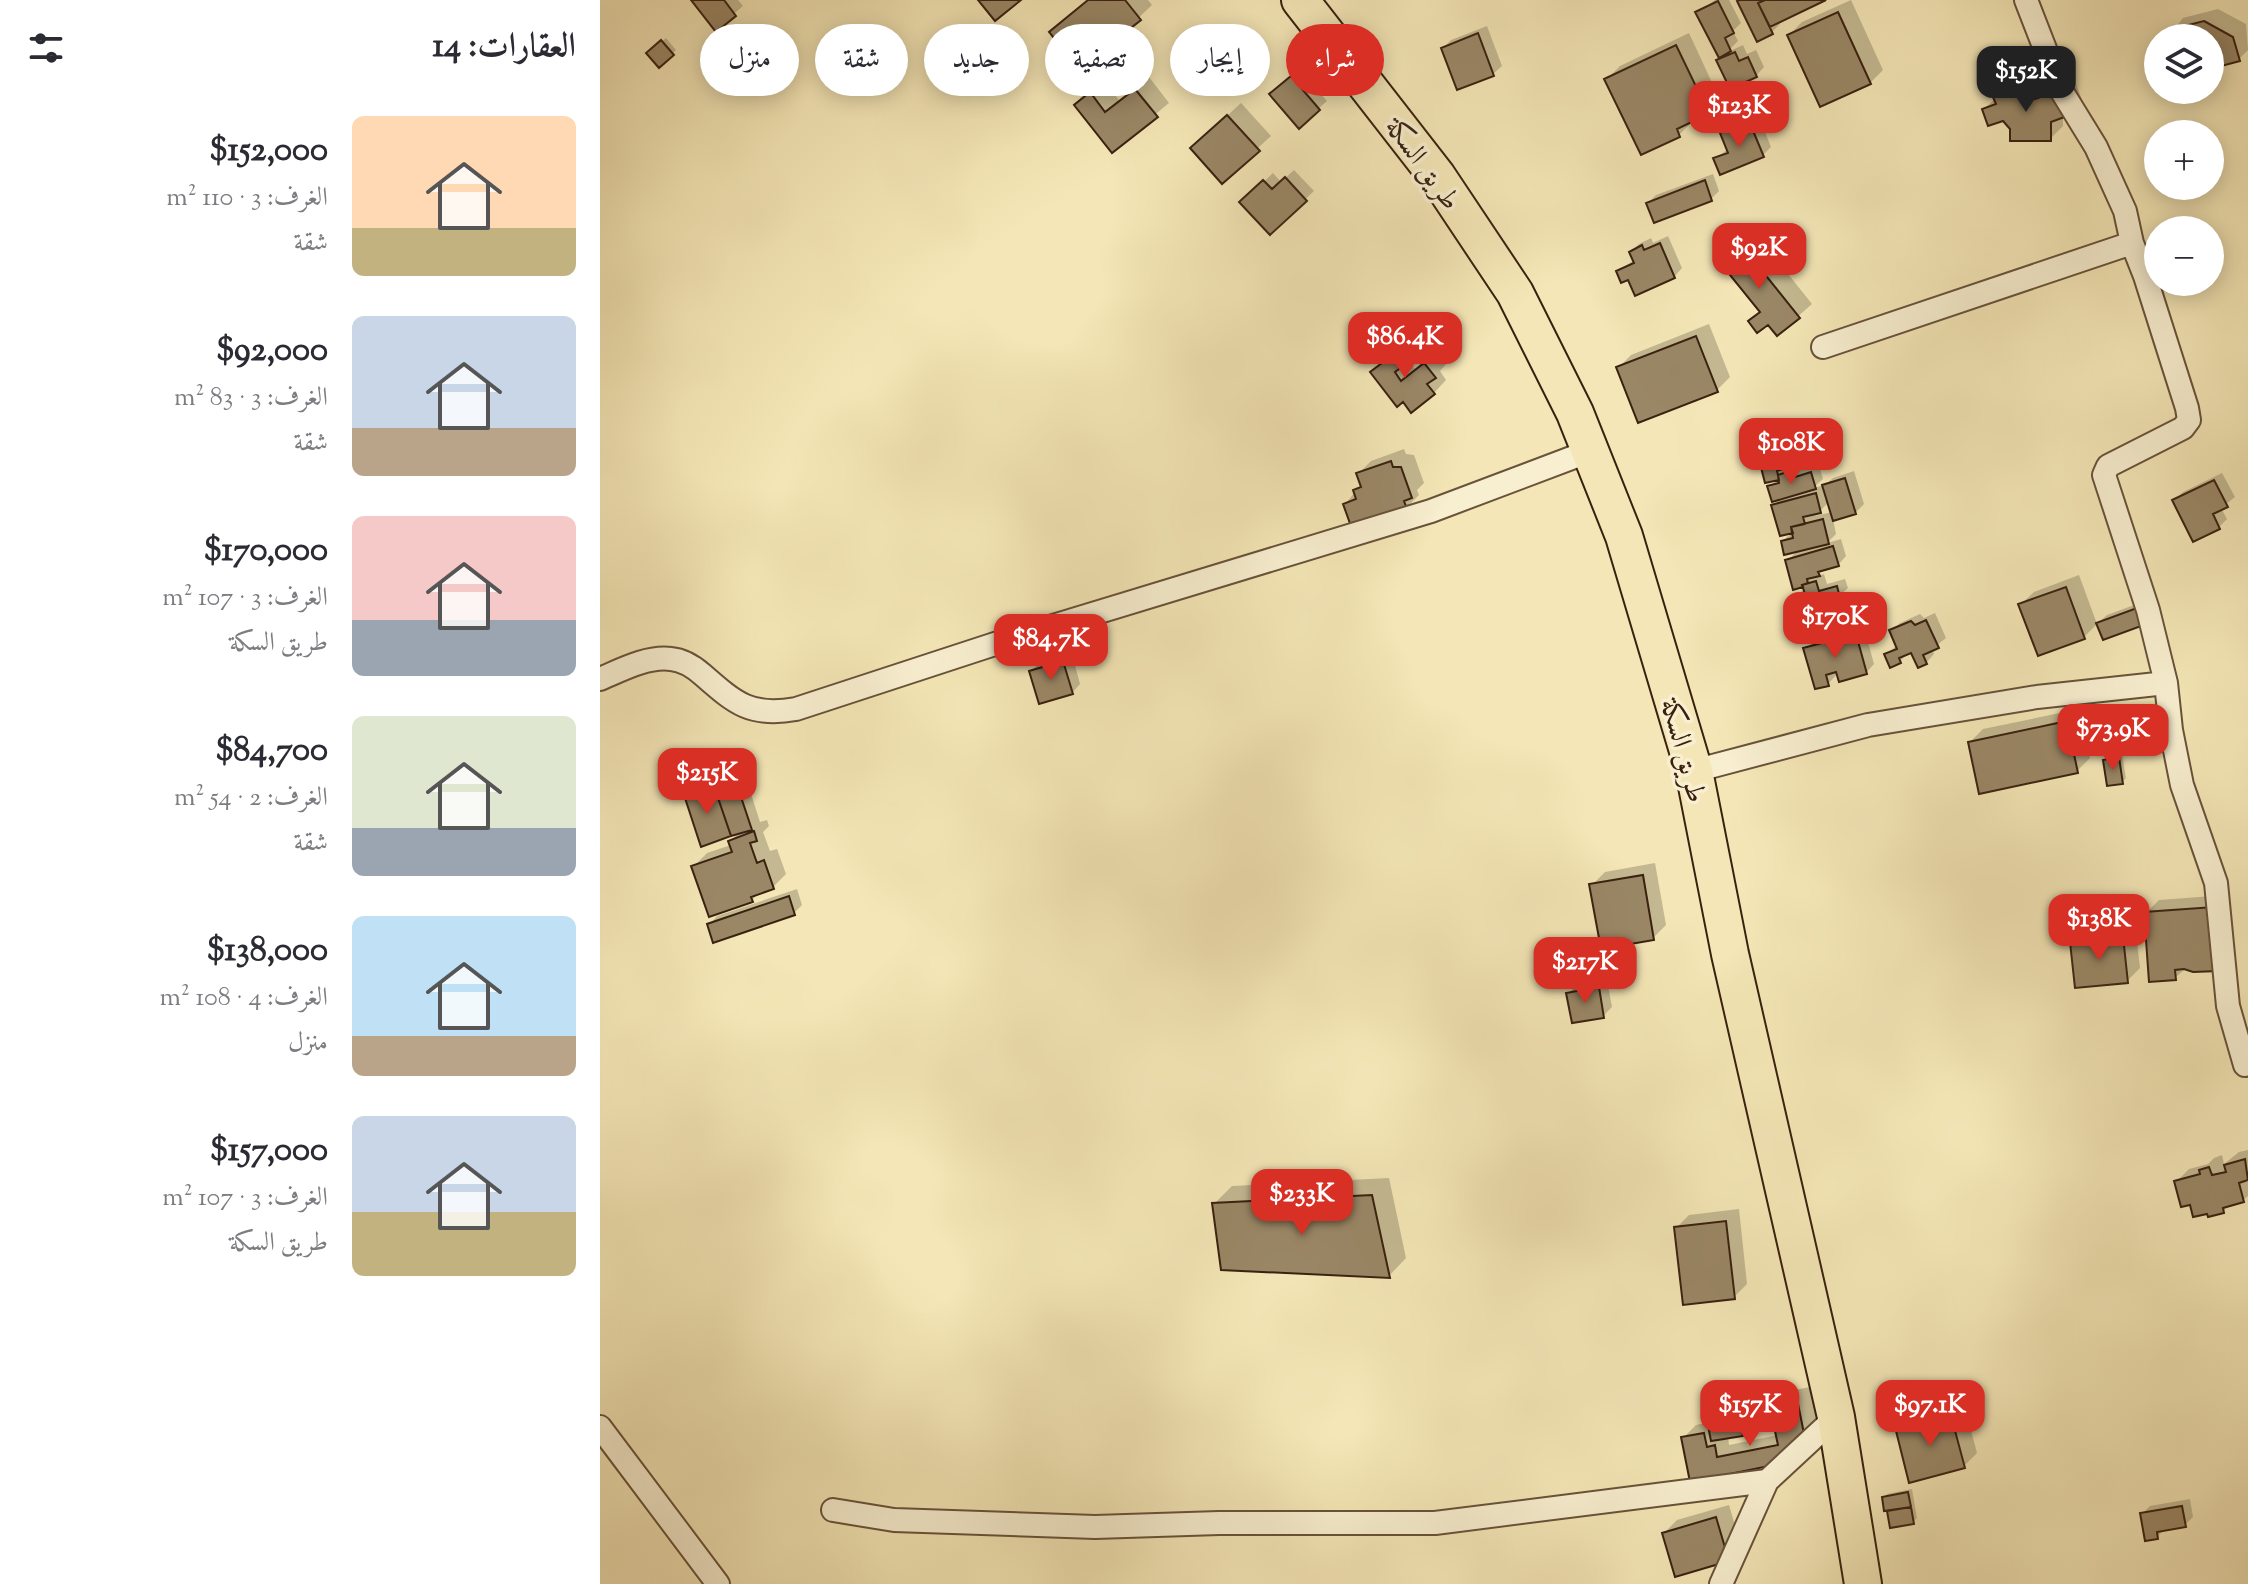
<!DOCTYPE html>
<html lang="ar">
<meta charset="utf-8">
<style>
:root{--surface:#fff;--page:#f7f7f7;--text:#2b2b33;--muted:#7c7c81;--accent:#d93025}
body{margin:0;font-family:"Sorts Mill Goudy",Amiri,serif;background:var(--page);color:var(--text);direction:rtl;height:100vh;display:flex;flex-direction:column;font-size:30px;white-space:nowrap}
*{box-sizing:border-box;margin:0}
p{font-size:26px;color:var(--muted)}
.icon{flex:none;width:44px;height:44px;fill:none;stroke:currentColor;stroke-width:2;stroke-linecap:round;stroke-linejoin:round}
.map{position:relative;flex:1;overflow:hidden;direction:ltr}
.drawer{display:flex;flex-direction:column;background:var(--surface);width:600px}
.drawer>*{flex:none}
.top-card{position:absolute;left:24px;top:24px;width:760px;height:72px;direction:rtl;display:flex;gap:16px}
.fabs{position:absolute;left:1544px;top:24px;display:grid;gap:16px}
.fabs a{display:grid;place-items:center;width:80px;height:80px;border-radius:50%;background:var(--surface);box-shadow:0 4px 20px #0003;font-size:40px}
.price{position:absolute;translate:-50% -68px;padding:0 18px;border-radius:16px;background:var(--accent);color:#fff;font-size:26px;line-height:52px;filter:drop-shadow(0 2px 4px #0008)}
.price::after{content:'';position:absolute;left:50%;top:48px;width:24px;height:18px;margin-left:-12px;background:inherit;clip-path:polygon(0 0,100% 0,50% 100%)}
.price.active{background:#222;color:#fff}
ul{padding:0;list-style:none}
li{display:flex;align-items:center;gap:24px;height:200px;padding:0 24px}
li span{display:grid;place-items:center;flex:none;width:224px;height:160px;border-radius:12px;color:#555}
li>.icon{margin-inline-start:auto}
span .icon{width:96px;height:96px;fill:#fffc;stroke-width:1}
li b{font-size:34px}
h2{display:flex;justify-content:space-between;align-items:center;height:96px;padding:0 24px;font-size:34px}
.chip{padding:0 28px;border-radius:36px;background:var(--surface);box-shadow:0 4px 20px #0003;font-size:28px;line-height:72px}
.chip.active{background:var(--accent);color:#fff}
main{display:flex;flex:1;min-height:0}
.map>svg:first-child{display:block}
</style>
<main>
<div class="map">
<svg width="1648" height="1584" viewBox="0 0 1648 1584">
<rect width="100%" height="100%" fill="#f4e6b6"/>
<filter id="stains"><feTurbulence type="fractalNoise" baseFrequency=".0025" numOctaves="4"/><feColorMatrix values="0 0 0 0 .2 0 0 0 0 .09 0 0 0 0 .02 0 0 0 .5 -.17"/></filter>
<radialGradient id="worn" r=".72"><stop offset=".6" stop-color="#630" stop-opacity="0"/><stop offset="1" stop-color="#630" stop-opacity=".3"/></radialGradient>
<path fill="#0003" fill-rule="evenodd" d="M94,0h44l5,6 -27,23z
M488,0h60l4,5 -22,21 10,13 -49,42 -40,-49z
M1115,0h14l12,23 -8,8 5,10 -10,10 -30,-38z
M1141,0h81l-44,21 2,3 -8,8z
M1251,0l32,70 -13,13 -81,-48 13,-13z
M1618,9l28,15 2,26 -9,9 -29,8v-29h-43l16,-20z
M887,26l15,40 -9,8 -50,-26 8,-8z
M1089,33l25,54 -8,8 4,9 -31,31 -72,-56 13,-13z
M66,38l10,12 -17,16 -10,-13z
M1143,45l4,9 9,-4 8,17 -8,9 -37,-15 9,-9z
M700,70l27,31 -9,8 -38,-23z
M1420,72l5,14 19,-7 4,9 26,-10 8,22 -19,15v11l-13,13 -38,-11 -8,-10 -20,-9 12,-11 -3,-7 13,-13z
M549,77l20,26 -57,47 -36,-45 28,-24 15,19z
M641,103l30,33 -49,45 -16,-46z
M1158,114l13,33 -8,8 -48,4 13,-10 -6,-15 9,-9z
M694,170l20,21 -43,41 -29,-30 31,-29 8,9z
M1113,174l6,17 -8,8 -63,4 8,-8z
M1153,230l59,74 -34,30 -58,-75z
M1068,236l14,32 -8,9h-45l-11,-6 16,-11 -3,-8 8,-8 12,-6 2,5z
M1109,324l21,53 -13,13 -99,-22 13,-13z
M824,330l7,10 -23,20 7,9 23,-17 9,11 -7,8 6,9 -12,13 -31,6 -31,-27z
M1214,428l5,21 -8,8 -12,3 4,10 16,-5 4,14 -10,9 12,-3 8,-7 21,-7 10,33 -9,9 -22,6 3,15 -9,9 14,-4 5,17 -8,9 -14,3 -7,8 7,-2 3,10 18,-5 3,9 -9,8 -43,1 9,-9v-3l-10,3 -8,-27 11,-11 -15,-9 11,-11 -20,-25 8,-8 -12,-10 8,-9 -20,-30 8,-8zM1229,502l3,10 -17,4z
M804,449l2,5 8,1 10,28 -7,7 2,5 -13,13 -61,-4 17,-20 -4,-10 13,-13z
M1622,473l13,24 -14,11 6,11 -8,8 -44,-27 8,-8z
M1479,575l18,49 -13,13 -63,-33 13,-12z
M1545,601l6,14 -53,8 9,-8z
M1335,613l11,25 -14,11 2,5 -8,9 -14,-13 -12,11 -9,4 -5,-10 11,-10 -6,-14 9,-8 20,-9 4,4z
M1264,627l10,37 -8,9h-28l-10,11 -22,-35 8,-8z
M472,654l8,30 -8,9 -41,-22 9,-8z
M1479,709l11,49 -13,13 -107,-29 13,-13z
M1522,755l4,23 -4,4 -17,-21 4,-4z
M145,775l15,47 7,-2 2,6 -6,6 7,19 7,-2 9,25 -13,13 -13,5 -8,8 -58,-34 13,-13 24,-8 -1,-4 10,-9 -54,-36 8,-8 32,-11 2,3z
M1055,863l11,62 -13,13 -61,-53 13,-13z
M197,889l5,16 -8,8 -85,12 8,-9z
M1626,895l-40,73 -11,10 -29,-65 13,-13z
M1535,924l5,44 -13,13 -55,-39 13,-13z
M1007,980l5,27 -9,9 -34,-23 8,-8z
M1648,1150v46l-5,4 -13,4 -7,7 -32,-9 -15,-20 13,-13 19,-5 6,-6 8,-3 2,9 15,-12z
M789,1178l17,80 -17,18 -175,-72 18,-18z
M1139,1209l8,75 -13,13 -58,-69 13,-13z
M1162,1383l4,21 -8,8 -10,2 2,11 -8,9 -14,2 1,9 49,-10 -6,-30 12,-13 26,-5 11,56 -130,36 -8,-41 13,-13 13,-3 -4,-22 8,-9z
M1363,1400l14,53 -13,13 -67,-39 13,-13z
M1312,1489l5,29 -4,4 -21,4 -8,-28 3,-4z
M1590,1499l3,18 -8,8 -20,4 -8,8 -15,-23 8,-8z
M1129,1505l12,41 -65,28 -12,-41 13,-13z"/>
<path fill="#9a8766" stroke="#392110" stroke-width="2" d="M91,0h33l12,16 -20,16z
M378,0h43l-26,21z
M488,0h37l16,20 -24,19 12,15 -38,30 -42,-52z
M1140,0h25l-7,3 15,31 -16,8 -20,-41z
M1165,0h61l-56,27 -12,-24z
M1118,1l16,32 -9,5 6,13 -12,7 -24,-46z
M1238,12l33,72 -51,23 -33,-72z
M1604,21l29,16 7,24 -30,8v-31h-45l3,-8z
M878,33l16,43 -37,14 -16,-42z
M61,40l13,15 -15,13 -13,-15z
M1076,45l27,56 -11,5 6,13 -21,10 3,8 -39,18 -37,-76z
M1135,52l4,9 9,-4 9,20 -27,12 -14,-29z
M691,76l29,34 -21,19 -30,-35z
M1407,84l5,13 19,-7 4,9 26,-9 9,25 -19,7v19h-41v-12l-7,-8 -15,5 -6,-17 14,-5 -6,-14z
M535,89l23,28 -46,36 -38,-48 16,-13 15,20z
M627,115l33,36 -38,33 -32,-36z
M1149,121l15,36 -44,18 -7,-17 15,-5 -8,-20z
M685,177l22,24 -37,34 -31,-33 24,-22 9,9z
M1105,180l7,21 -58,22 -8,-20z
M1139,242l61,76 -23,18 -9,-11 -11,8 -9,-12 12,-9 -43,-53z
M1060,243l15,35 -40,18 -7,-16 -7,3 -5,-12 18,-8 -5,-11 13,-7 2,5z
M1096,336l22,56 -80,31 -22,-56z
M810,342l10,12 -25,18 6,9 23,-18 12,15 -9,6 8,10 -24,19 -8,-11 -6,5 -27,-35z
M1206,435l6,24 -35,12 2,9 -14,3 -9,-35z
M791,461l2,6h8l11,31 -8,3 3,8 -55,20 -9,-25 13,-5 -3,-9 8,-3 -5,-14z
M1192,470l3,7 16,-5 5,17 -44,13 -5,-16 12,-3 -1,-8z
M1245,478l11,36 -23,7 -11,-36z
M1614,480l14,27 -15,7 7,15 -27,13 -21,-42z
M1216,493l5,20 -18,4 2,7 -14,3 2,6 -13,3 -9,-31z
M1223,519l6,25 -45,11 -3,-14 12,-3 -2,-11z
M1233,546l6,20 -21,6 2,4 -13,3 1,4 -6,2 1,2 -10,3 -8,-30z
M1216,581l3,10 18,-5 3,12 -42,12 -4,-14 11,-2 -3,-9z
M1466,587l19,52 -47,17 -20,-52z
M1537,608l7,17 -41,15 -7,-17z
M1326,620l13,28 -16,7 4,9 -9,4 -7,-15 -12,5 2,5 -11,5 -6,-14 13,-5 -8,-19 22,-9 4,4z
M1256,634l11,40 -28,8 -3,-10 -10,3 3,11 -14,3 -12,-41z
M463,661l10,33 -34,10 -10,-33z
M1467,721l11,52 -99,21 -11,-52z
M1519,757l4,27 -16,2 -4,-26z
M136,782l16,48 -21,6 -16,-47z
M117,784l3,3 -5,2 16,47 -30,11 -17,-52z
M154,831l3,10 -7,2 7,20 7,-3 10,29 -23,8 2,5 -44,15 -18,-51 41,-14 -4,-11z
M1043,875l11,65 -53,9 -12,-65z
M189,896l6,19 -82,28 -6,-19z
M1614,907l4,64 -25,1 -9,-3 -9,1 1,10 -27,2 -5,-70z
M1523,936l5,47 -53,5 -5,-46z
M999,987l5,31 -32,5 -6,-30z
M1645,1159l3,21 -9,3 5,19 -21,6 1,5 -16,4 -1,-3 -14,3 -3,-12 -9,2 -7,-26 26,-7 -1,-4 10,-3 3,8 14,-3 -2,-7z
M772,1195l18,83 -169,-8 -9,-67z
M1126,1221l9,78 -52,6 -9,-78z
M1154,1390l5,24 -20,4 4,18 -32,5 -8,-42z
M1197,1399l12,59 -119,24 -9,-45 23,-4 3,14 8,-2 2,12 61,-12 -9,-41z
M1350,1412l15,56 -56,15 -14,-56z
M1308,1492l3,15 -27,4 -2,-14z
M1582,1506l4,21 -29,5 1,7 -13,2 -5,-28z
M1311,1507l3,17 -24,4 -3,-17z
M1116,1517l13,44 -54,16 -13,-44z"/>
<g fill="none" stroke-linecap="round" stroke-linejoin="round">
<g stroke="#68523a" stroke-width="26">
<path id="minor" d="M1426,0l35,90 35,57 29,64 7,32 13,33 42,132 2,12 -6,8 -75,38 -4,9 44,135 18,73
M1223,347l309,-104
M0,679c21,-9 47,-23 71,-20 12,1 23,8 32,16 33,29 48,42 93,34l211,-69 424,-129 159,-60
M1094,771l174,-46 169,-28 129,-14 5,47 11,55 34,98 12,123 17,59
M0,1427l118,157
M233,1510l61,10 201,7 124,-4h216l332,-42
M1121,1584l46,-103 69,-64"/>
</g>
<g stroke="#392110" stroke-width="40">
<path id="primary" d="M700,0l137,176 78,117 60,120 49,123 70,235 36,183 106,463 27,167"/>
</g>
<use href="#minor" stroke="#f8efd0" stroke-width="22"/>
<use href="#primary" stroke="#f4e6b6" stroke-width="36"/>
</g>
<g text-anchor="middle" stroke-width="7" stroke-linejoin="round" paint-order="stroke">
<g font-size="28" fill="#392110" stroke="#f8efd0">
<text transform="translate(824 163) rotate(54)" y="10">طريق السكة</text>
<text transform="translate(1085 750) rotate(75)" y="10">طريق السكة</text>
</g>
</g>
<rect width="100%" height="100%" filter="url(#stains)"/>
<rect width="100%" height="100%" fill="url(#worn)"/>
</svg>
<div class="fabs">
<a><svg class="icon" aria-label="layers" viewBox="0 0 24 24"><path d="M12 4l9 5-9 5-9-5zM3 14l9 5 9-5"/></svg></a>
<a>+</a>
<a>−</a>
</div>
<b class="price active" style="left:1426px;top:114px">$152K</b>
<b class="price" style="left:1139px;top:149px">$123K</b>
<b class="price" style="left:1159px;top:291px">$92K</b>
<b class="price" style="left:805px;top:380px">$86.4K</b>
<b class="price" style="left:1191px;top:486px">$108K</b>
<b class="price" style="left:1235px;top:660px">$170K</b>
<b class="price" style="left:451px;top:682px">$84.7K</b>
<b class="price" style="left:1513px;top:772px">$73.9K</b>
<b class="price" style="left:107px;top:816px">$215K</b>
<b class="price" style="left:1499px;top:962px">$138K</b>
<b class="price" style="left:985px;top:1005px">$217K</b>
<b class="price" style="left:702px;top:1237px">$233K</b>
<b class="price" style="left:1150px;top:1448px">$157K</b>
<b class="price" style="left:1330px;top:1448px">$97.1K</b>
<div class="top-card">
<a class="chip active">شراء</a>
<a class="chip">إيجار</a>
<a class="chip">تصفية</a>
<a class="chip">جديد</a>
<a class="chip">شقة</a>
<a class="chip">منزل</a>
</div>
</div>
<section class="drawer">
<h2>العقارات: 14<svg class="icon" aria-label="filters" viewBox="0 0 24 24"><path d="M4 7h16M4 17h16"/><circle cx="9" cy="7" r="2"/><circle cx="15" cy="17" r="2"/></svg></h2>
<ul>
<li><span style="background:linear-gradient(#ffd9b3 70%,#c2b280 0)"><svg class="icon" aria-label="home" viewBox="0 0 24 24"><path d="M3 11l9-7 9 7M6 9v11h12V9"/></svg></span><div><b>$152,000</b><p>الغرف: 3 · 110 m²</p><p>شقة</p></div></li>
<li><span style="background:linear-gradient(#c9d6e8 70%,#b9a48a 0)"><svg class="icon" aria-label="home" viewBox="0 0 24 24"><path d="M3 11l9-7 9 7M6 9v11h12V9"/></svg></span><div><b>$92,000</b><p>الغرف: 3 · 83 m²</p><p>شقة</p></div></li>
<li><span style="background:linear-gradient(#f6c9c9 65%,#9aa5b1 0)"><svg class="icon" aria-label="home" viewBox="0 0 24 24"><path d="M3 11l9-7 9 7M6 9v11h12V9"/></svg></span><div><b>$170,000</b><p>الغرف: 3 · 107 m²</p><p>طريق السكة</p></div></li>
<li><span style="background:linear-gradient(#dfe7d0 70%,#9aa5b1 0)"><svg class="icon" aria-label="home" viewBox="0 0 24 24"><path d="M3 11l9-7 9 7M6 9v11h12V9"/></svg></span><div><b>$84,700</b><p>الغرف: 2 · 54 m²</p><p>شقة</p></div></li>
<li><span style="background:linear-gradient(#bfe0f5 75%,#b9a48a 0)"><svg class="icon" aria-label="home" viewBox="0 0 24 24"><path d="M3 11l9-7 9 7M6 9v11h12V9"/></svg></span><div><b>$138,000</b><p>الغرف: 4 · 108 m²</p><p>منزل</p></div></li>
<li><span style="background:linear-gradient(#c9d6e8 60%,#c2b280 0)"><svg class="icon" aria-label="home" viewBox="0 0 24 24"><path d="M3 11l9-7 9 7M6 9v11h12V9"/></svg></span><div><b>$157,000</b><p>الغرف: 3 · 107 m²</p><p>طريق السكة</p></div></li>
</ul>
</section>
</main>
